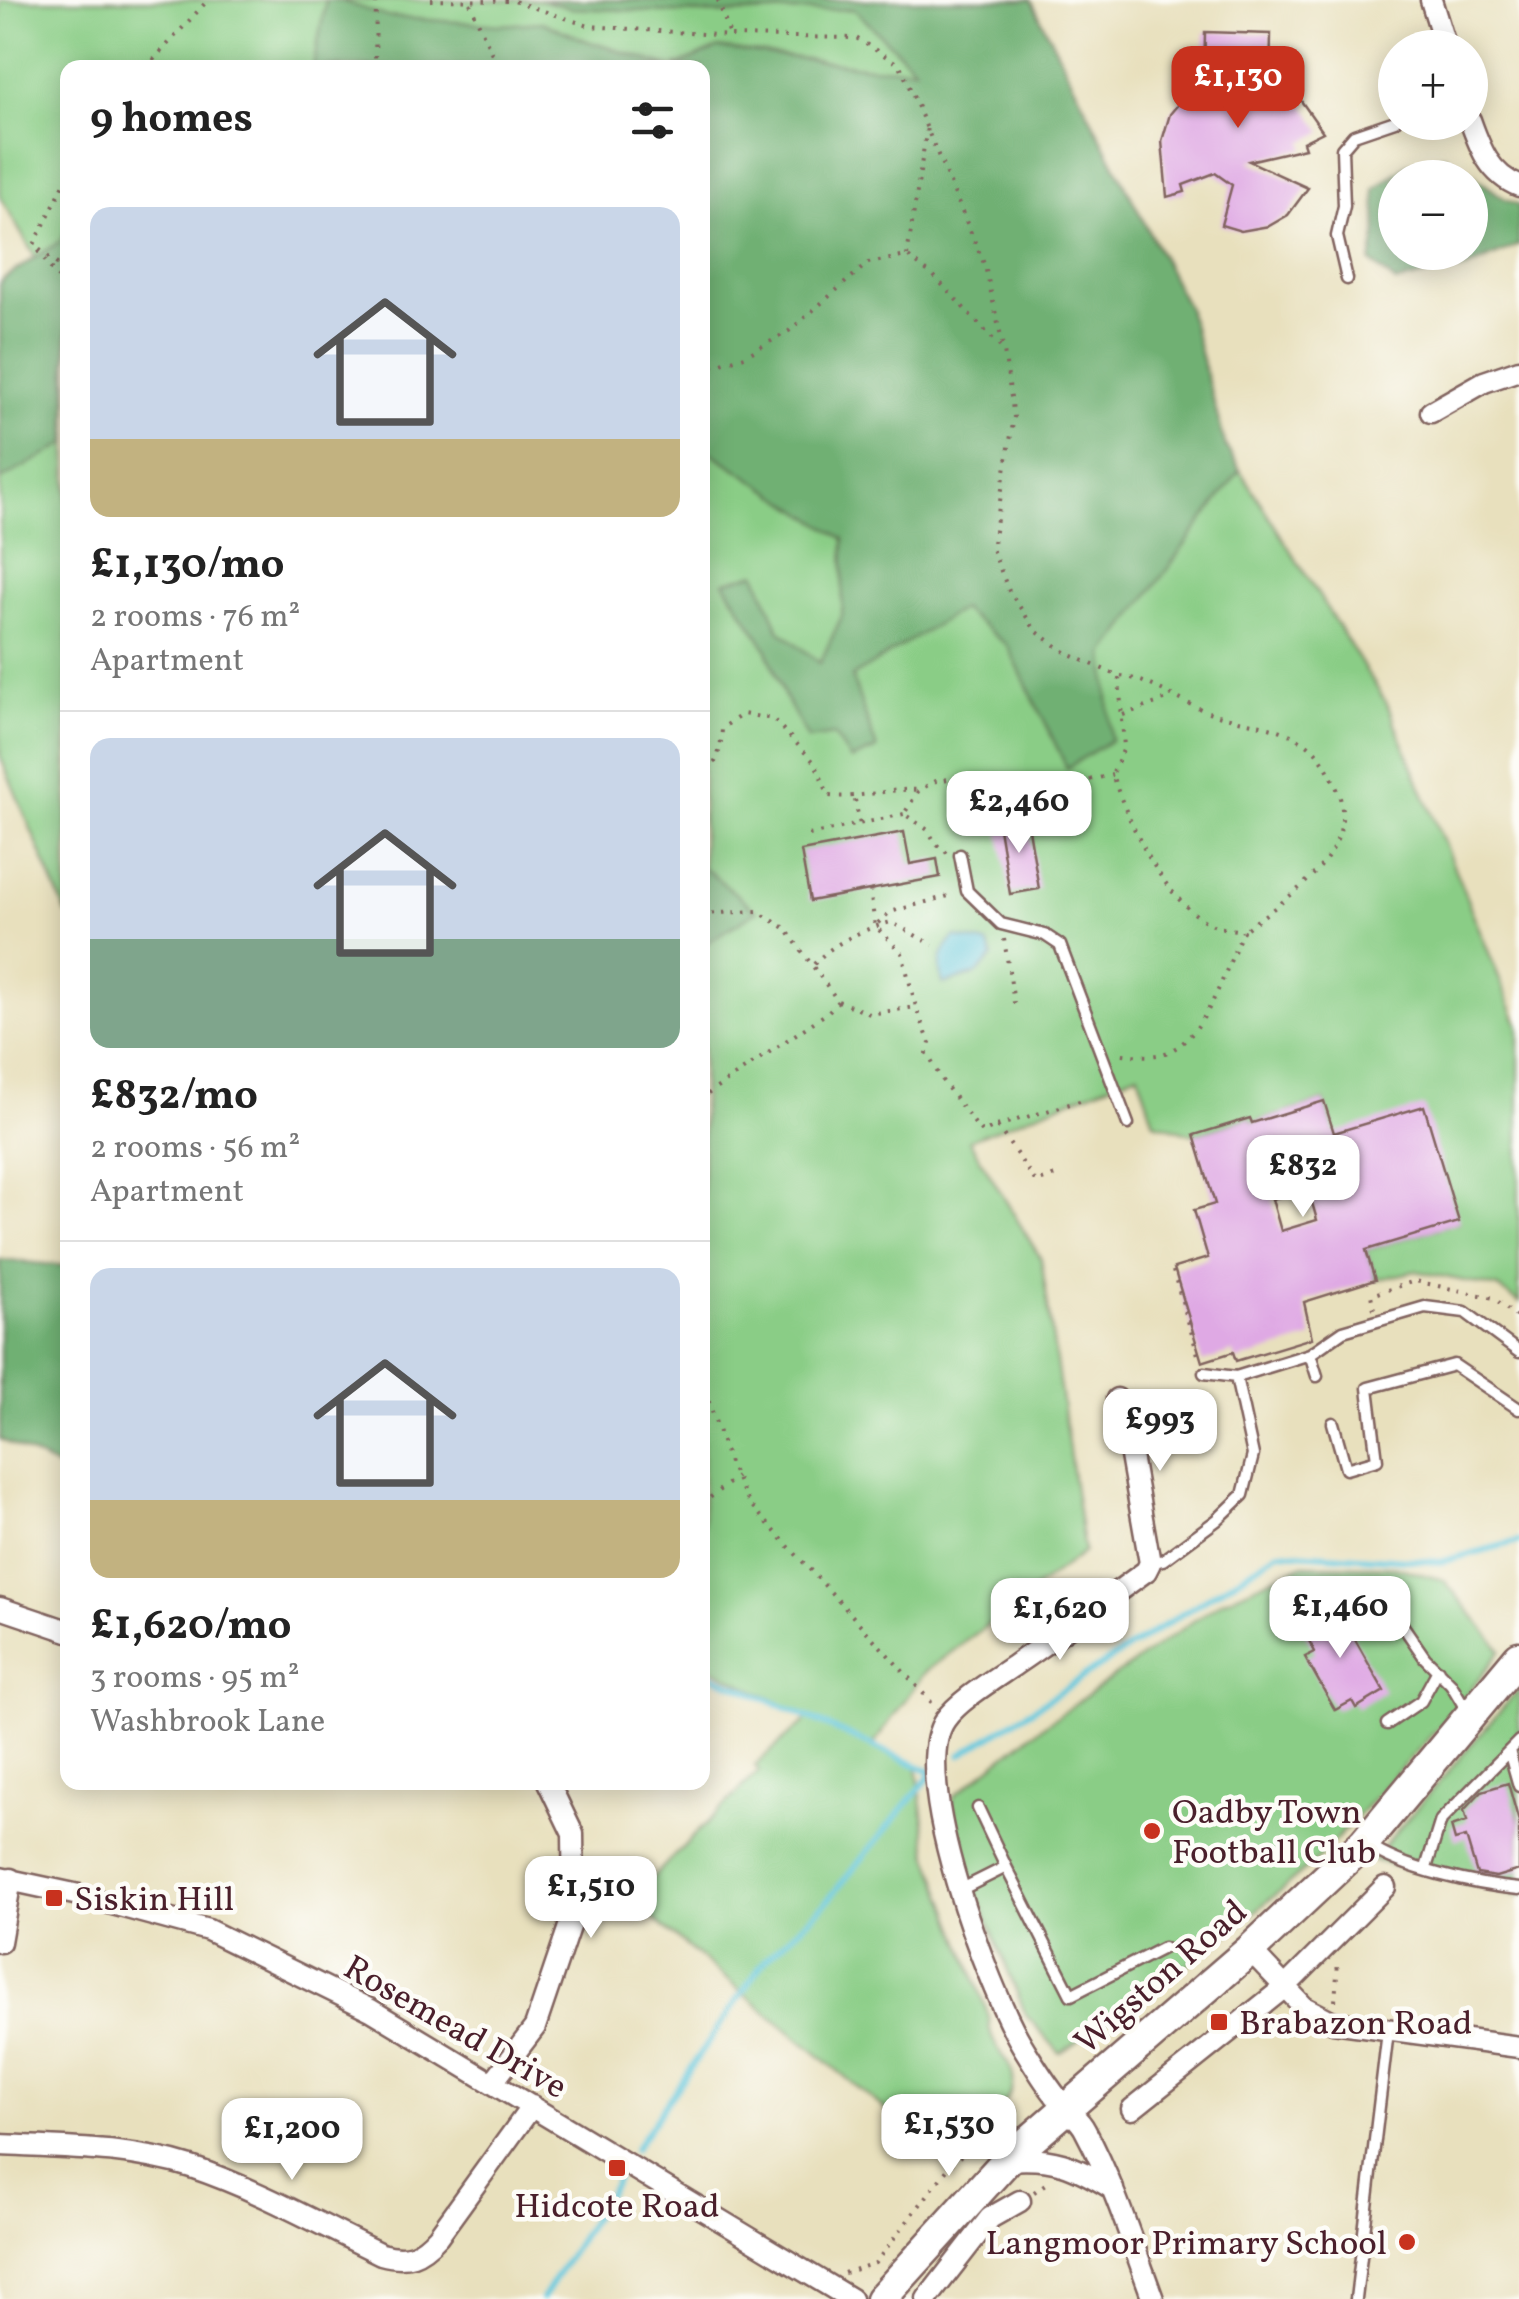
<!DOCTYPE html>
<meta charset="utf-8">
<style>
:root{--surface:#fff;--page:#f6f6f6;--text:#222;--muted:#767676;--line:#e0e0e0;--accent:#c8321e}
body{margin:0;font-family:Vollkorn,serif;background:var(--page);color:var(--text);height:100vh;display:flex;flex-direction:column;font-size:38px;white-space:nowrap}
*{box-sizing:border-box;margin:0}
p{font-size:32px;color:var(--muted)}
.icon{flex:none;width:55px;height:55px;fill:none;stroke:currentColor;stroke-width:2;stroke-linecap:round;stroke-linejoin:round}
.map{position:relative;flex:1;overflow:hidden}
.details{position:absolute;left:60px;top:60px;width:650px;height:1730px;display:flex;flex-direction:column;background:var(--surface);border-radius:20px;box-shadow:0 5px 25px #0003}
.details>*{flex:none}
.tools{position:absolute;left:1378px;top:30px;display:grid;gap:20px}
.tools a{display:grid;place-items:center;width:110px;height:110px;border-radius:50%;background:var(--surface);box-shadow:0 5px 25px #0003;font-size:50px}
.price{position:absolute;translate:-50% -85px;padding:0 22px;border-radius:20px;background:#fff;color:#222;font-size:32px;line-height:65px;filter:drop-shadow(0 2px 5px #0008)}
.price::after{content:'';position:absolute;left:50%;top:60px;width:30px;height:22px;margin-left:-15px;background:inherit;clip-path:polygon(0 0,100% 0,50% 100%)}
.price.selected{background:var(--accent);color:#fff}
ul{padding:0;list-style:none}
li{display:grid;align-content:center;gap:20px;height:530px;padding:0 30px}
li+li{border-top:2px solid var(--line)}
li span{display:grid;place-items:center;height:310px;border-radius:20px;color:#555}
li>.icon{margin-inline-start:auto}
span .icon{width:180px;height:180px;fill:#fffc;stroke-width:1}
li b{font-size:42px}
h2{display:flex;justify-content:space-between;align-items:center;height:120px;padding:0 30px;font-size:42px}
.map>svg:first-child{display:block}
</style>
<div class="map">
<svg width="1519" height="2299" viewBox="0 0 1519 2299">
<rect width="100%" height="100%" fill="#fdfcf7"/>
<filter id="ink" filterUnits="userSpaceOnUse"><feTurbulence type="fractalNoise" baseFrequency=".01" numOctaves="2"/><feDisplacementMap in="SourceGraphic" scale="20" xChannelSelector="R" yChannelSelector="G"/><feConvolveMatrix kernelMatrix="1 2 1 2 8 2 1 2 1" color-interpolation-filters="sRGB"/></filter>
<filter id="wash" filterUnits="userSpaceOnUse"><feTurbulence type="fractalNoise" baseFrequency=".0048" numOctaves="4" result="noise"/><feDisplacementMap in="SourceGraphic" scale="40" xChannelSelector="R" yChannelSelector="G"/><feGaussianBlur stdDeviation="2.25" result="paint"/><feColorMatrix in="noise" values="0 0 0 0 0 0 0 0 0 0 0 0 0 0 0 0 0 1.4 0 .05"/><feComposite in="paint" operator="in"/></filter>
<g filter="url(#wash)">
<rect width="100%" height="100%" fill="#e8e0bd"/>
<path fill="#8acd86" stroke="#6a7658" stroke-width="2.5" d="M0,0h1031l157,309 38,139 161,256 132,322v277l-21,-15 -82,-17 -41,9 -9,-30 92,-28 -124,-89 -10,-32 -72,22 -3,-5 -55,17 -40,-13 -16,-49 -169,67 72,119 43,293 -159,120 -52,73 44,22 11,86 61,164c0,28 10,28 21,50 14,29 -18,46 -35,64 -9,10 -16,21 -25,32l-320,-263 129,-129 -4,-6 54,-47 -106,-54 -1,-1596h-634l-1,847 -67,-159v-472l35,-27 -35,-60z
M1302,1565l93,2 49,13 57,70 -40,53 -143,156 -105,88 -153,106 -34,-38 -57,-141 -17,-72 3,-7 77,-61 190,-133z
M1519,1689v207l-147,-36z"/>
<path fill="#6fb073" stroke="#5c684f" stroke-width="2.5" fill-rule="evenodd" d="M326,0h13l49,17 113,8 41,-3 48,20 81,25h-358z
M541,0h490l157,309 38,138 14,23 -135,184 6,86 -44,28 -60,-123 -46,-36 -109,68 25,72 -26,11 -17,-25 -26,4 -24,-44 -18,-47 -42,-66 32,-9 23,57 41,33 22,-47 2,-77 -141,-92 -1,-379 -28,-1 44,-19 152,19 45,1 -61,-59 -132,5 -152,-6z
M1445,155l60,44 14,6v40l-56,25 -28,3 -39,10 -25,-21 6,-30 -2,-43 32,-24zM1395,178h75v74h-75z
M67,228v215l-67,37v-196l3,-5 59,-39z
M703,867l54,44 -54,34z
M0,1260l67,6v206l-67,-33z"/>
<path fill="#5dc5da" stroke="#547282" stroke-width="2.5" d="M955,937l33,7 5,13 -16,17 -34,10c-5,-22 -3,-31 12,-47z"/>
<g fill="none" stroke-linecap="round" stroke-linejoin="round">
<path stroke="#5dc5da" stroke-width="6" d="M702,1671l228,100
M961,1755l318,-203 161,10 79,-21
M634,2150l131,-190 58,-54 107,-130
M542,2299l75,-120"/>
</g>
<g id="blocks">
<path fill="#dfa9e4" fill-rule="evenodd" d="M1205,32l66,2 -1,47 29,17 24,34 -20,10 2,6 -56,13 59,27 -20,27 -19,11 -28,5 -20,-6 11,-40 -17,-12 -32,12 2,7 -18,5 -5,-56 8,-27 15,-18 19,-12z
M1027,817l12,72 -29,5 -12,-72z
M904,832l6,32 27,-5 3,18 -130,24 -9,-50z
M1324,1101l10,32 90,-27 35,116 -93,28 9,30 -71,22 8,36 -76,23 -3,-9 -31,10 -28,-94 34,-10 -14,-48 21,-6 -21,-69 56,-17 2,5zM1308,1189l9,31 -36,11 -9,-32z
M1336,1606l48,85 -28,17 -4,-7 -17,9 -30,-53 10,-5 -14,-26z
M1508,1783l11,39v48l-23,7 -19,-3 -11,-37 -11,3 -4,-14 16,-5 -3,-11 18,-19z"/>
</g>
</g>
<g filter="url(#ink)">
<use href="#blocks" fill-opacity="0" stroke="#81635e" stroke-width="2.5"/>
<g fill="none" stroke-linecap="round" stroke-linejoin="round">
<g stroke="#81635e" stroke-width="15">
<path id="lane" d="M1347,279l-10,-43 7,-30 -2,-57 12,-14 41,-14
M960,855l7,36 34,33 44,11 15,10 68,179
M1310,1354l33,-23 82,-24 40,5 54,40
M1204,1373l32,4 74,-23 7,22
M1333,1423l13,46 31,-9 -9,-72 86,-23 65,44
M1150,1563l13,-3 54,-40 26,-25 10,-40 -17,-78
M1390,1607l35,51 26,26 16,27
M1387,1724l34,-23 17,-31
M1509,1751l10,35
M978,1808l28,59
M1368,1845c33,24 109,40 151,44
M1426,1868l15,-48 78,-79
M960,1890l46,-23 65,128 92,-47
M1356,2299l32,-268"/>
</g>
<g stroke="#81635e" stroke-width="25">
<path id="street" d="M1431,0l15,48
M1470,120c10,28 19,54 49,66
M1431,412l53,-30 35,-12
M1117,1399l11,40 22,124 -4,8c-43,31 -86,63 -130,93 -20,14 -57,36 -71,56 -38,56 44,270 77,325 13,21 27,45 44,63 7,8 14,12 19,22 29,54 47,112 68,169
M0,1608l68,23
M0,1878l79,17 129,35 163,80 480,289
M0,1942l11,-63
M1250,1950l54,57 29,15 186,25
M493,2082l42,-55 39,-115 -1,-78 -25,-52
M1132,2109l153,-122 100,-100
M0,2145c63,3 131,3 191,22 66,22 128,57 190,87 26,7 39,2 57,-18l94,-130
M1007,2160c46,-4 67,5 106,29
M927,2299l63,-81 30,-17"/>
</g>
<g stroke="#81635e" stroke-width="35">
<path id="secondary" d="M881,2299l126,-139 243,-210 114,-107 155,-186"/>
</g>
<path stroke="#81635e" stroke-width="4" stroke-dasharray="2.5 8" stroke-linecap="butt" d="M431,0l83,1 75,25 141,10 126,2 44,27 85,201 18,80
M718,0l11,33
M470,3l28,65
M146,68l62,-68
M375,68l1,-68
M68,176l-34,69 34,28
M38,251l30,41
M907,256l20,-129
M702,369l43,-13 44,-25 79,-68 39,-7 27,20 70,75 10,66 -22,132 17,42 27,40 32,23 51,22 5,72 -12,27c18,49 50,125 99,149 9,5 22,5 32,7 -17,36 -35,102 -73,120 -17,8 -37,4 -55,2
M1121,676c32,5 55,24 85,35 34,13 71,11 102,34 13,10 19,23 26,37 34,68 -46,115 -91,149
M1123,715l47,-17
M702,780c16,-17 19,-30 20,-52l21,-14 30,5 42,44 14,33c32,3 57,-8 90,-6
M855,800l5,25
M809,835l95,-21
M947,853l-11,-9 -8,-14 -24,-16 15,-24 17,-9 32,-5 84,12 60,-13
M870,890l5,36 27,27 14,54 14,36 -3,10 14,26 41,54 15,-7 39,56 25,-8
M702,914l55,-3 28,17 53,73 -11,12 -125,85
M878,923l12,-11 62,-17
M1004,939l11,70
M814,964c19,-21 49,-35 77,-42l42,23
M838,1001l32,13 46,-7
M997,1126l86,-26
M1173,1271l26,87
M1374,1309l-3,-14 44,-14 79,17 25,21
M702,1381l27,82 20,40 184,201
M702,1504l34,-27
M1335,2001l3,-40
M1260,2033l40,-6
M1034,2192l17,-12
M844,2273l31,-10 79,-102 64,-52"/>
<use href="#lane" stroke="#fff" stroke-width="10"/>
<use href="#street" stroke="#fff" stroke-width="20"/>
<use href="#secondary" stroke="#fff" stroke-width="30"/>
</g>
</g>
<g fill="#c8321e" stroke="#fdfcf7" stroke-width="4">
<circle cx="1152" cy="1831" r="10"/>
<rect x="44" y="1888" width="20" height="20" rx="5"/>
<rect x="1209" y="2012" width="20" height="20" rx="5"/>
<rect x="607" y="2158" width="20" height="20" rx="5"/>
<circle cx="1407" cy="2242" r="10"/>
</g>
<g text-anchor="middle" stroke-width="9" stroke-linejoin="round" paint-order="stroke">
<g font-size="35" fill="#4a1f2b" stroke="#fdfcf7" text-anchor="start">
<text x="1172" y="1823">Oadby Town<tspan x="1172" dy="40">Football Club</tspan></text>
<text x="74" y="1910">Siskin Hill</text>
<text x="1239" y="2034">Brabazon Road</text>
<text x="617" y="2217" text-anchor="middle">Hidcote Road</text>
<text x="1387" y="2254" text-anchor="end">Langmoor Primary School</text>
</g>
<g font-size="35" fill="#4a1f2b" stroke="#fdfcf7">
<text transform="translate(1160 1976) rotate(-41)" y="12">Wigston Road</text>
<text transform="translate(456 2026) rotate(30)" y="12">Rosemead Drive</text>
</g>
</g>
</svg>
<div class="tools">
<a>+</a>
<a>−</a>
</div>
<b class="price selected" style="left:1238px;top:131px">£1,130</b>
<b class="price" style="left:1019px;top:856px">£2,460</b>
<b class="price" style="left:1303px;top:1220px">£832</b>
<b class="price" style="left:1160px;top:1474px">£993</b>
<b class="price" style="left:1340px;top:1661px">£1,460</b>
<b class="price" style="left:1060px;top:1663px">£1,620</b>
<b class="price" style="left:591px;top:1941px">£1,510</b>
<b class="price" style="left:949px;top:2179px">£1,530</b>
<b class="price" style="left:292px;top:2183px">£1,200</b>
<section class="details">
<h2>9 homes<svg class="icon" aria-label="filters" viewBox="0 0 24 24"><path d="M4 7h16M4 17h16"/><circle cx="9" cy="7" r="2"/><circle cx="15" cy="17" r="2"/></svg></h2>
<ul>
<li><span style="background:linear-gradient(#c9d6e8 75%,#c2b280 0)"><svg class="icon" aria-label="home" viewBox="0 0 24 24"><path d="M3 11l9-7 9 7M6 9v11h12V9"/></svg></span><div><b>£1,130/mo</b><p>2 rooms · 76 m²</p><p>Apartment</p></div></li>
<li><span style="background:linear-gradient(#c9d6e8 65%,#7fa58c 0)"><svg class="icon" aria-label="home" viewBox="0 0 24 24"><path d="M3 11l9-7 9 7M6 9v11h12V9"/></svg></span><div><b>£832/mo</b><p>2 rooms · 56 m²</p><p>Apartment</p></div></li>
<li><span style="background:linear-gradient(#c9d6e8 75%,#c2b280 0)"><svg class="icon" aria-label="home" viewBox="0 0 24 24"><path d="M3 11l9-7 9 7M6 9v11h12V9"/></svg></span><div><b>£1,620/mo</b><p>3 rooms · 95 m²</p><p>Washbrook Lane</p></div></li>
</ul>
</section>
</div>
